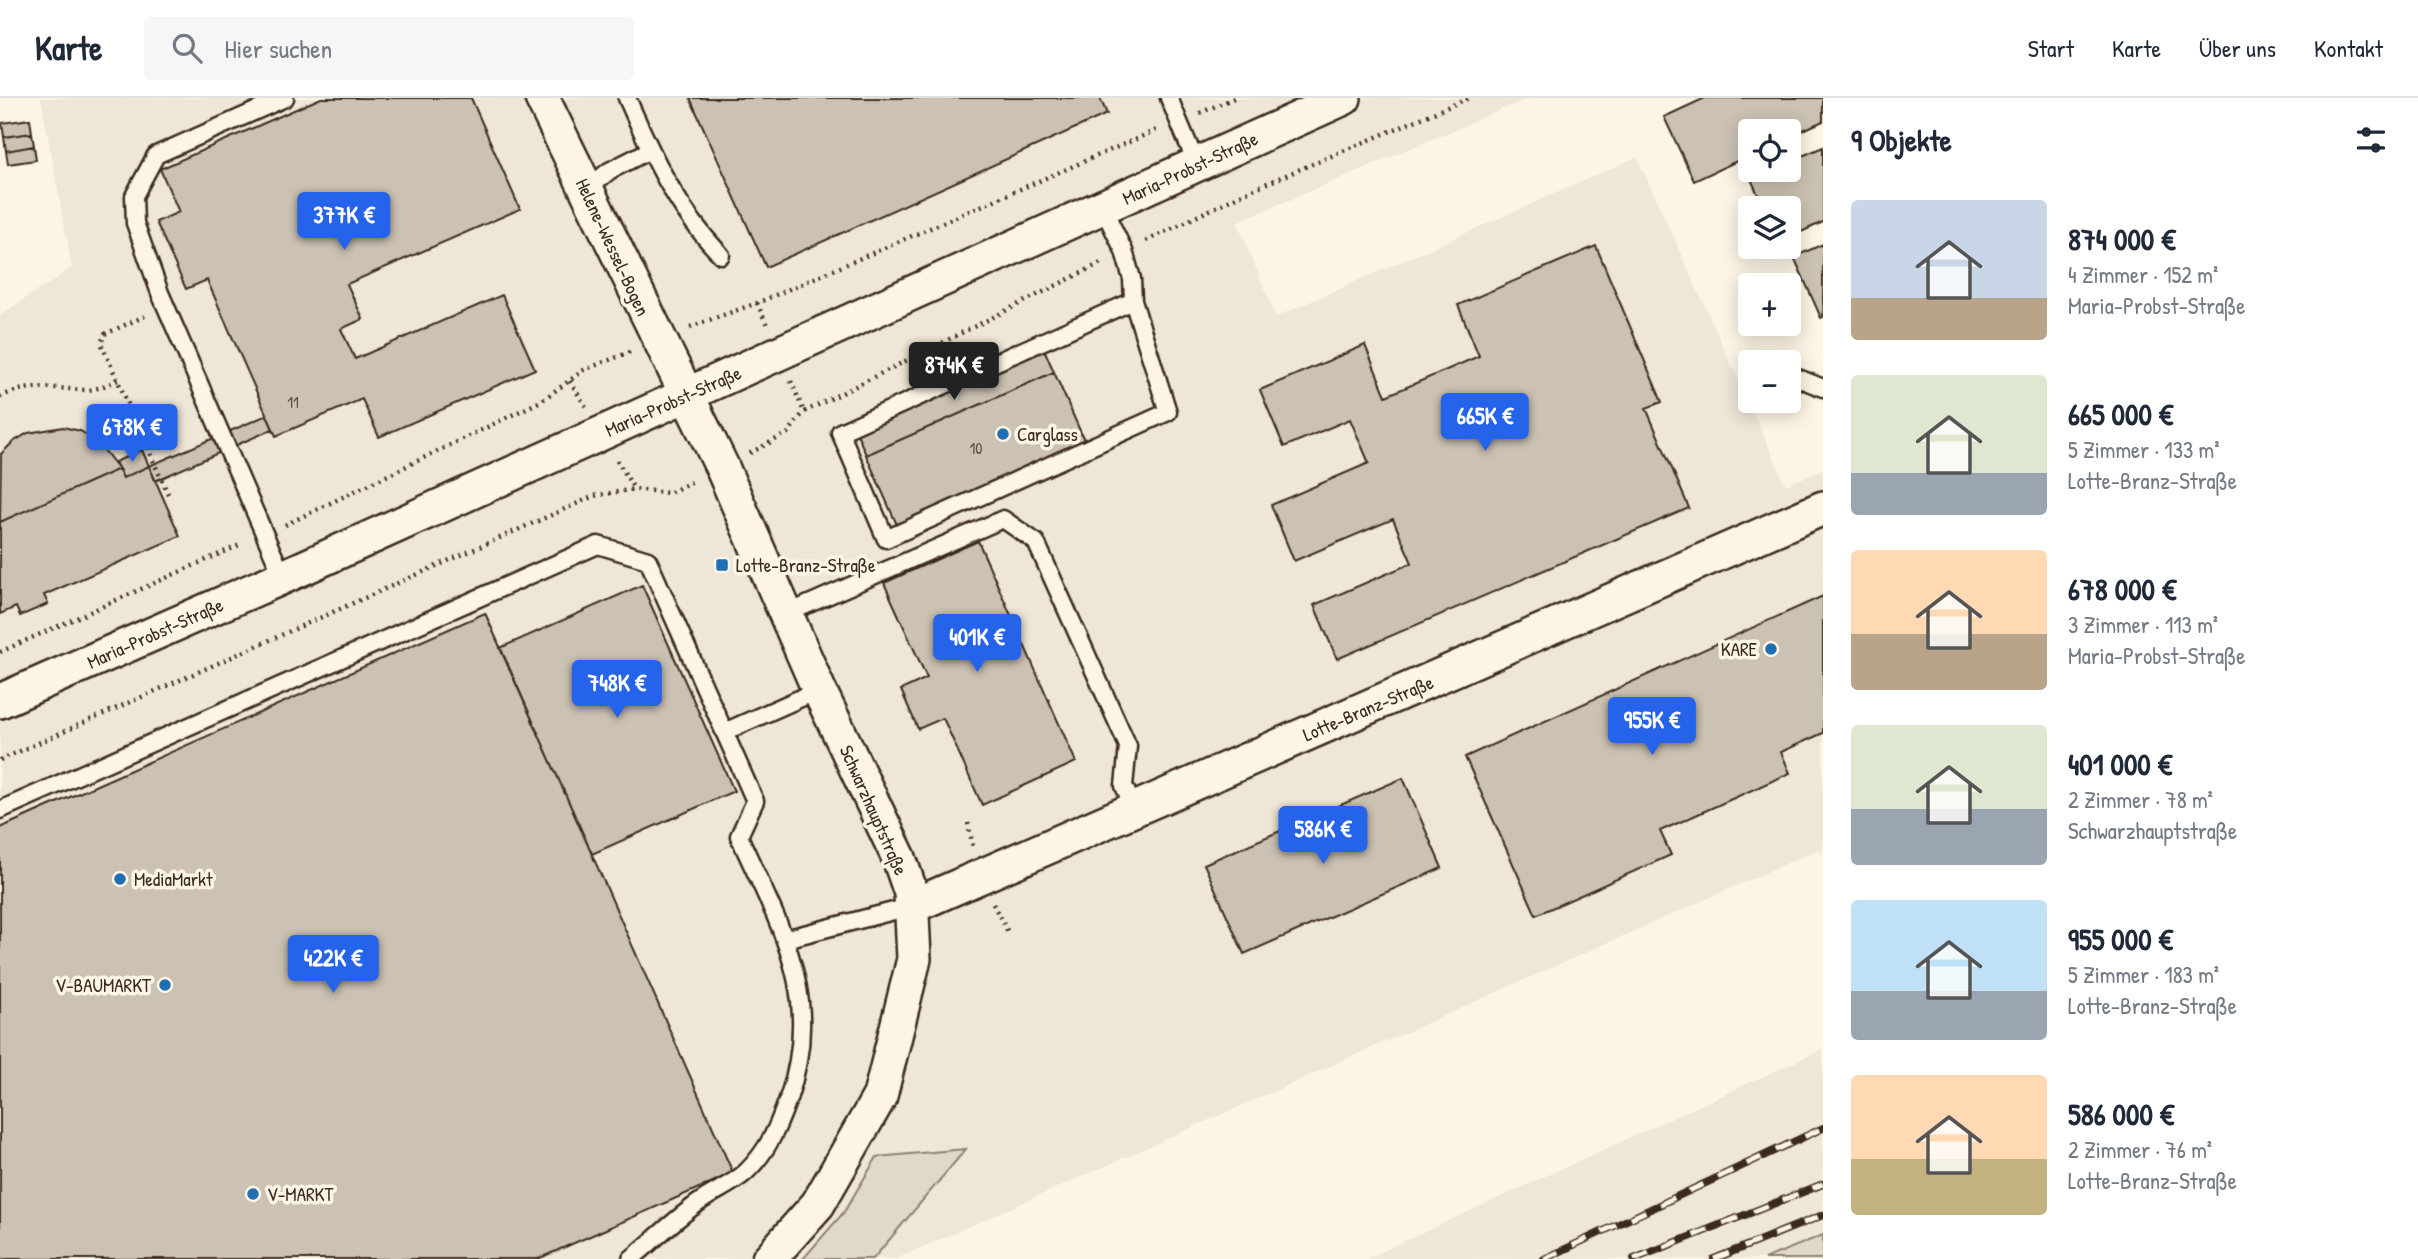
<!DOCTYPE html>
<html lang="de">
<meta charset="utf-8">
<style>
:root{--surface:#fff;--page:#f6f6f7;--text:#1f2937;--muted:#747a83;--line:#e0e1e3;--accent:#2563eb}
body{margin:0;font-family:"Patrick Hand",sans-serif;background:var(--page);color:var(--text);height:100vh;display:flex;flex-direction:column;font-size:26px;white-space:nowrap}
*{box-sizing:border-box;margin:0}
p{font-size:23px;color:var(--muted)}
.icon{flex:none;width:38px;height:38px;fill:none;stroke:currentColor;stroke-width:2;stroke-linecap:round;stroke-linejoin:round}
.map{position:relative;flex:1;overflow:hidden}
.sheet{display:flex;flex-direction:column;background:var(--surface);width:595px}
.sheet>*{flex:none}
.buttons{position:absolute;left:1738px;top:21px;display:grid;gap:14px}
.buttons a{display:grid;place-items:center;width:63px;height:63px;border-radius:7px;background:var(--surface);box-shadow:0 4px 18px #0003;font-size:35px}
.price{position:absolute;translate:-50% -60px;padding:0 16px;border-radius:7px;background:var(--accent);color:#fff;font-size:23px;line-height:46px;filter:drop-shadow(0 2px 4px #0008)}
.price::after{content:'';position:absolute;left:50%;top:42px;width:21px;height:16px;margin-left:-10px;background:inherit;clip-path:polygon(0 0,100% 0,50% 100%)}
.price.selected{background:#222;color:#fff}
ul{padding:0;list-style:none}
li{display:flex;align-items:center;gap:21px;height:175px;padding:0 28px}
li span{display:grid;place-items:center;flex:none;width:196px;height:140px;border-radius:7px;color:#555}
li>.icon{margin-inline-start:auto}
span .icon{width:84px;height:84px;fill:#fffc;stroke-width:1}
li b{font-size:30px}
h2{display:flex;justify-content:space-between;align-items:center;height:84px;padding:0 28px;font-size:30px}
header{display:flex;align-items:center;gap:42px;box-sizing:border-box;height:98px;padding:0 35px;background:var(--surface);border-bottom:2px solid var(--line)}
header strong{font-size:33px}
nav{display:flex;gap:38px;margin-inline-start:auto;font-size:24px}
.search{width:490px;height:63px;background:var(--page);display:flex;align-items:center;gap:18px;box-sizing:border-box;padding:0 24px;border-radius:7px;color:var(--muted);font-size:26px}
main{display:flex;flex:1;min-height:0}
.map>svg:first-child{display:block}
</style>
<header>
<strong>Karte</strong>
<div class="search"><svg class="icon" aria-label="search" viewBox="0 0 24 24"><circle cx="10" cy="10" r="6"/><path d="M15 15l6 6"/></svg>Hier suchen</div>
<nav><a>Start</a><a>Karte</a><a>Über uns</a><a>Kontakt</a></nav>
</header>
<main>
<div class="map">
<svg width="1823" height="1161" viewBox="0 0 1823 1161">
<rect width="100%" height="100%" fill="#fcf5e5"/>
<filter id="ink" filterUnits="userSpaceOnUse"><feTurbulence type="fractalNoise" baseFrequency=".0143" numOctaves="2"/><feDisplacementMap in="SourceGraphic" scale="14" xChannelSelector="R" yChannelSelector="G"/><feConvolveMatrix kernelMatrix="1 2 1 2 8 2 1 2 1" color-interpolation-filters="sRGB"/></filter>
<g filter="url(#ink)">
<path fill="#eee6d6" d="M41,0h1488l-292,124 39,95 361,-160 149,328 37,-16v387l-4,-7 -923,410h-896v-944l72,-47z
M1823,951v210h-458z"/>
<path fill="#e0d8c8" stroke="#8e8173" stroke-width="2" d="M966,1051l-93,110h-70l41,-47 33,-55z
M1823,1137v24h-59z"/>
<path fill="#ccc2b3" stroke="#3b2a1e" stroke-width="2" d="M321,0h150l49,111 -173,75 16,35 -22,10 14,30 147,-64 33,74 -156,68 -17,-38 -86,37 -69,-156 -21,9 -30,-67 23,-10 -19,-43z
M690,0h410l7,16 -341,153z
M1705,0h118v23l-35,16v-6h-38v24l-56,26 -30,-64z
M30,21l2,14 -28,4 -2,-14z
M32,35l2,13 -28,5 -2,-14z
M34,48l2,14 -28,4 -2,-13z
M1823,49v75l-35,16v-30h-24l-13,-29 21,-9h16v-8z
M1823,146v73l-2,1 -27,-61z
M1596,148l66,156 -16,6 43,100 -352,151 -23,-54 98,-42 -19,-44 -99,42 -23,-56 98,-42 -19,-44 -66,28 -24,-57 105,-45 21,51 93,-40 -21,-51z
M1044,251l10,23 -188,83 -10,-24z
M1054,274l31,70 -188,83 -31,-70z
M267,317l6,14 -118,52 -6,-15z
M63,329l17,4 16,9 23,29 -119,53 1,-68 12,-12 15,-9z
M142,352l7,16 -26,12 -8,-16z
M149,368l31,70 -136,59 4,9 -28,12 -4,-9 -16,7v-92l119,-53 4,9z
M978,443l98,221 -94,43 -39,-87 -25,11 -17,-39 26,-12 -43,-95z
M642,487l92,206 -142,63 -92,-206z
M1823,498v137l-42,19 9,21 -130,58 11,24 -135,60 -71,-158z
M485,515l248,560 -195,86h-538v-431z
M1403,680l39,90 -198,86 -40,-90z"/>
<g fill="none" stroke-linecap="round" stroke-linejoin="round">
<g stroke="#3b2a1e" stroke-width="21">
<path id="lane" d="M627,0c25,57 50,112 94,157
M1169,0l28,67
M586,92l23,-19 41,-21
M1103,110l21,43 8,28 1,22 35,111 -282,127 -46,-107 293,-131
M1788,276l35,14
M283,479l-123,-284 -25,-70 -1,-27 22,-41 129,-57
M786,516l217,-95 33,23 92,204 -4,40 10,23
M724,634l95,-42
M0,712l598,-265 50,15 107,241 -16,35c41,92 85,160 49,263 -10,28 -20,52 -42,73 -13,12 -31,19 -45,29 -25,17 -47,39 -70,58
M785,841l128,-33"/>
</g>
<g stroke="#3b2a1e" stroke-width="38">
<path id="street" d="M542,0l180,369 97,223 80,168 12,35 3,66 -34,137 -62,108 -49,55
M0,603l283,-124 1061,-479
M913,808l910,-398"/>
</g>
<path stroke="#3b2a1e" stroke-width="4.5" stroke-dasharray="2 5" stroke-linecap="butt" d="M1200,15l34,-15
M1146,143l107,-52 216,-91
M757,205l10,22
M145,218l-40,18 -4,9 67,151
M690,229l67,-24 402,-174
M570,283l16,26
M791,283l13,31
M0,299c31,-15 54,-8 86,-7 11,0 22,-6 32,-10
M750,355l38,-20 16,-21 299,-150
M617,362l17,29
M285,427l256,-124 43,-31 46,-18
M0,554l242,-108
M0,662l594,-264 40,-7 35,4 26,-13
M968,725l5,24
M993,806l16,30"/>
<use href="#lane" stroke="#fcf5e5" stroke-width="16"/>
<use href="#street" stroke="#fcf5e5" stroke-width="33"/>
<g stroke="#3b2a1e" stroke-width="8">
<path id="rail" d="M1544,1161l279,-131
M1634,1161l189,-75
M1714,1161l109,-44"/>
</g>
<use href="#rail" stroke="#fcf5e5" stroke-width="5" stroke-dasharray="16" stroke-linecap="butt"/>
</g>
</g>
<g fill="#1f6fb2" stroke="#fcf5e5" stroke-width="2.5">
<circle cx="1003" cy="336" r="7"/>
<rect x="715" y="460" width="14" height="14" rx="3.5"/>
<circle cx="1771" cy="551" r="7"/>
<circle cx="120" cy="781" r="7"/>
<circle cx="165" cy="887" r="7"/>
<circle cx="253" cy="1096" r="7"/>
</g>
<g text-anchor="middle" stroke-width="7" stroke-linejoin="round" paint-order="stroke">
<g font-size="16" fill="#5f5043">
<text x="293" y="310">11</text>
<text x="976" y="356">10</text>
</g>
<g font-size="19" fill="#3b2a1e" stroke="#fcf5e5">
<text transform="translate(1190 70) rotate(-25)" y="7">Maria-Probst-Straße</text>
<text transform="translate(613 149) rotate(65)" y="7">Helene-Wessel-Bogen</text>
<text transform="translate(673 303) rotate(-24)" y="7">Maria-Probst-Straße</text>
<text transform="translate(155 535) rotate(-24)" y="7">Maria-Probst-Straße</text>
<text transform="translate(1368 610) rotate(-23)" y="7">Lotte-Branz-Straße</text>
<text transform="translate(874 712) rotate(66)" y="7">Schwarzhauptstraße</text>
</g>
<g font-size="19" fill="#3b2a1e" stroke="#fcf5e5" text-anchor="start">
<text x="1017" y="343">Carglass</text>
<text x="736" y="474">Lotte-Branz-Straße</text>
<text x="1757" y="558" text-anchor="end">KARE</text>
<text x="134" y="788">MediaMarkt</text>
<text x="151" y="894" text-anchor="end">V-BAUMARKT</text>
<text x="267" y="1103">V-MARKT</text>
</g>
</g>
</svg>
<div class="buttons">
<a><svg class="icon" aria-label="locate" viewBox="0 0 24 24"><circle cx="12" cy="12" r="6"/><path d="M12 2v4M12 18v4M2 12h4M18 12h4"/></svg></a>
<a><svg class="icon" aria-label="layers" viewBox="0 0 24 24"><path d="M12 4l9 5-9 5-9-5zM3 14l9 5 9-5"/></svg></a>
<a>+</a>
<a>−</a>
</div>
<b class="price" style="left:344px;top:154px">377K €</b>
<b class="price selected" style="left:954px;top:304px">874K €</b>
<b class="price" style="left:1485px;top:355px">665K €</b>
<b class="price" style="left:132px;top:366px">678K €</b>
<b class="price" style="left:977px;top:576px">401K €</b>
<b class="price" style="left:617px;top:622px">748K €</b>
<b class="price" style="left:1652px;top:659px">955K €</b>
<b class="price" style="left:1323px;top:768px">586K €</b>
<b class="price" style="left:333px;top:897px">422K €</b>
</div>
<section class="sheet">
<h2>9 Objekte<svg class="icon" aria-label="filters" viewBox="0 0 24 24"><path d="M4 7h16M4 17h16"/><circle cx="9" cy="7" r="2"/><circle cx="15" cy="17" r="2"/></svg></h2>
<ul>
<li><span style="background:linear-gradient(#c9d6e8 70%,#b9a48a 0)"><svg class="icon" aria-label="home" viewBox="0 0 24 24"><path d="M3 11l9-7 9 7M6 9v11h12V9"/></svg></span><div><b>874 000 €</b><p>4 Zimmer · 152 m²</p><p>Maria-Probst-Straße</p></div></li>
<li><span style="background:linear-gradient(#dfe7d0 70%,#9aa5b1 0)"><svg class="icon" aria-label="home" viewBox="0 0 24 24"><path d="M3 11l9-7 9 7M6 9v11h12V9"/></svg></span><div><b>665 000 €</b><p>5 Zimmer · 133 m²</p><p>Lotte-Branz-Straße</p></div></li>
<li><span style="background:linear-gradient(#ffd9b3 60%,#b9a48a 0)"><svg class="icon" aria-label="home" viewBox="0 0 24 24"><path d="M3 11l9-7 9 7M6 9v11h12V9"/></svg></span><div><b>678 000 €</b><p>3 Zimmer · 113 m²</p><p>Maria-Probst-Straße</p></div></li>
<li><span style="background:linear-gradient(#dfe7d0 60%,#9aa5b1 0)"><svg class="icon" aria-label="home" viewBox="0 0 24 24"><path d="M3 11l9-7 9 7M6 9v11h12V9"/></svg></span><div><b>401 000 €</b><p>2 Zimmer · 78 m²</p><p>Schwarzhauptstraße</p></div></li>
<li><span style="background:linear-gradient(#bfe0f5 65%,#9aa5b1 0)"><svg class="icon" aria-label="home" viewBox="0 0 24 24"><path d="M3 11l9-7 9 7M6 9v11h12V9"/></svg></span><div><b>955 000 €</b><p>5 Zimmer · 183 m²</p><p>Lotte-Branz-Straße</p></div></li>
<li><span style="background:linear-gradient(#ffd9b3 60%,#c2b280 0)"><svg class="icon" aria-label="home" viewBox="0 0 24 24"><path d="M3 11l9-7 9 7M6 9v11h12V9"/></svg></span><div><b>586 000 €</b><p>2 Zimmer · 76 m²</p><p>Lotte-Branz-Straße</p></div></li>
</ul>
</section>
</main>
